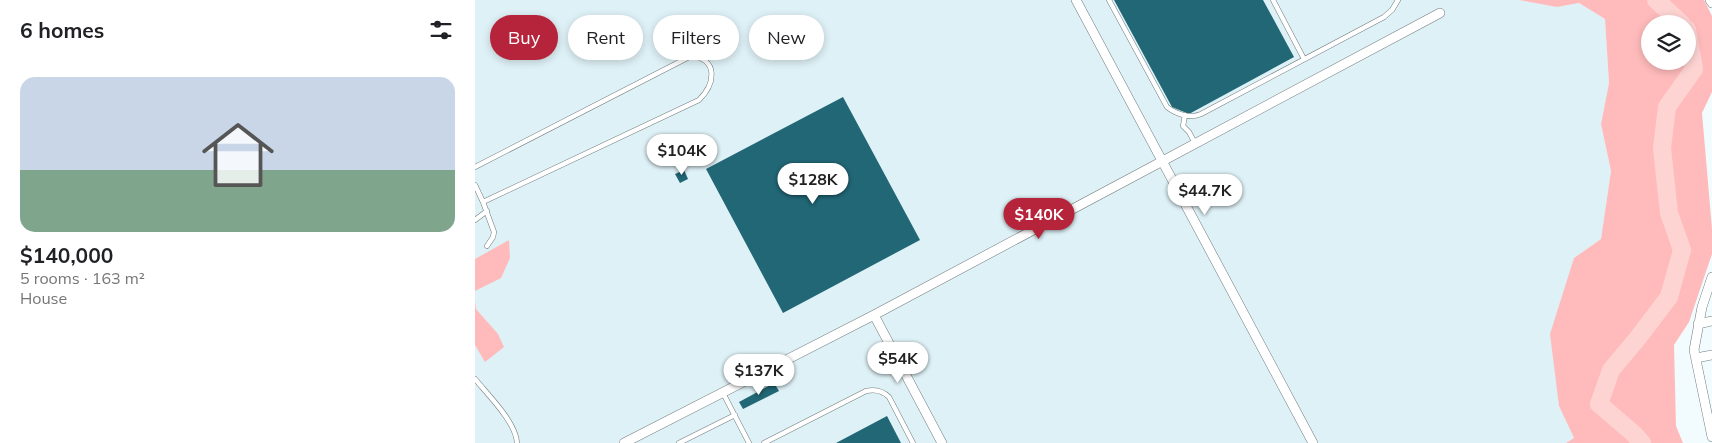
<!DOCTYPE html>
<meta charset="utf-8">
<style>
:root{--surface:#fff;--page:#f6f6f6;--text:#202124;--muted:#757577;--accent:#b6243b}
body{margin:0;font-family:Mulish,sans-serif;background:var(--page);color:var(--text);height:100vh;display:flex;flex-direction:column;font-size:19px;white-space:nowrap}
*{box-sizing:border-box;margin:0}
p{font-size:16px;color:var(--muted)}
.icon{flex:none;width:28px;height:28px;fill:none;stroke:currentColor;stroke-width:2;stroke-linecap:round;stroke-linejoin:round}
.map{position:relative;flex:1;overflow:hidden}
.panel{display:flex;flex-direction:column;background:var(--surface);width:475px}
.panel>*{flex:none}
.banner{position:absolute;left:15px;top:15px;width:475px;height:45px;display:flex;gap:10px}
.tools{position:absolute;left:1166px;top:15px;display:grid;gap:10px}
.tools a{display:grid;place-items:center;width:55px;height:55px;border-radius:50%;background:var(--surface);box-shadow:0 2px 8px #0003;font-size:25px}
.price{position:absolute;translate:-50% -42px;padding:0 11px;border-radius:18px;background:#fff;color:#222;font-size:16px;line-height:32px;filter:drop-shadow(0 1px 2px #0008)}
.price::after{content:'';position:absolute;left:50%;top:30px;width:15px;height:11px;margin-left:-8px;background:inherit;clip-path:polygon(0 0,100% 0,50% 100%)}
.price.on{background:var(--accent);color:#fff}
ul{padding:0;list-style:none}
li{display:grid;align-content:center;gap:10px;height:265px;padding:0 20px}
li span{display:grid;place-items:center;height:155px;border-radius:15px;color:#555}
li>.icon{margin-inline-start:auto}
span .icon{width:90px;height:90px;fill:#fffc;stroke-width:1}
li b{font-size:21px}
h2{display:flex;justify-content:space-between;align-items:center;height:60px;padding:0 20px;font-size:21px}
.tag{padding:0 18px;border-radius:22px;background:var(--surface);box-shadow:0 2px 8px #0003;font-size:18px;line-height:45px}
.tag.on{background:var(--accent);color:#fff}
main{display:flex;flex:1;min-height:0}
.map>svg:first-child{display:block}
</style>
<main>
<section class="panel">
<h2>6 homes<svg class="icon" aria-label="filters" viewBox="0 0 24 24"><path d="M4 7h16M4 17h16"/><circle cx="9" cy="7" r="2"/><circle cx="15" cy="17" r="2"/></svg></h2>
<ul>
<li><span style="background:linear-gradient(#c9d6e8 60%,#7fa58c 0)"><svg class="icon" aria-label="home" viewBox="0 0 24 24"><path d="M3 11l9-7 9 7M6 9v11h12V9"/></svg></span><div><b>$140,000</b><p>5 rooms · 163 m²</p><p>House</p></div></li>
</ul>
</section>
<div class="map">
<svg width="1237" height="443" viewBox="0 0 1237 443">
<rect width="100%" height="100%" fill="#f2fcfe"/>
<path fill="#def1f6" d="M0,0h1044l38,7 22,-4 26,16 4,64 -8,41 10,47 -10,68 -27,19 -15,148 15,32 -8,5h-1091z"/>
<path fill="#fbb" fill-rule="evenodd" d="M1044,0h185l8,16v76l-10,21 10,116v25l-23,68 -15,23 2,81 7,17h-117l8,-5 -15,-32 -9,-72 24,-76 27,-19 10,-68 -10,-47 8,-41 -4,-64 -26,-16 -22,4zM1175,24h37v37h-37z
M34,240l1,18 -9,20 -26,13v-32z
M0,300l1,9 22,25 6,13 -19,15 -10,-17z"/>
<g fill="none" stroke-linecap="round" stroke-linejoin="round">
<path stroke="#fed4d3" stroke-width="18" d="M1181,0l26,24
M1167,443l-8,-9 -35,-30 12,-34 26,-31 32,-42 13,-47 -13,-37 -7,-65 5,-41 27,-38 -7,-40"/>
</g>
<path fill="#216776" d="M639,0h149l31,57 -105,57 -17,-7z
M368,97l77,143 -137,73 -77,-144z
M209,170l4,9 -8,4 -5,-9z
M299,383l5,8 -36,18 -4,-7z
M412,416l14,27h-65z"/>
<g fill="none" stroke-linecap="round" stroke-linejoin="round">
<g stroke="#727b7e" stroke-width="5.5">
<path id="service" d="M634,0l58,107c9,7 23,12 34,7l183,-97 8,-7 6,-10
M798,0l31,59
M710,115l-2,11 6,6 6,11
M0,167l216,-111c28,3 24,28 8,44l-216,102 -8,-17
M8,202l11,30 -1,5 -6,9
M0,220l12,-9
M0,379c13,16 41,43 42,64
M248,393l26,50
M204,443l56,-28
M289,443l102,-52c9,-2 16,-1 23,6l24,46"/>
</g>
<g stroke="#727b7e" stroke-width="10">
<path id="minor" d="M601,0l237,443
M1235,0l2,3
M1237,277l-10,30 -8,43 18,87
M399,315l68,128
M1223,324l14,-3
M1221,358l16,-3
M149,443l250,-128 566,-302"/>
</g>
<use href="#service" stroke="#fff" stroke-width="4.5"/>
<use href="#minor" stroke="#fff" stroke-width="9"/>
</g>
</svg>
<div class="tools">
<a><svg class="icon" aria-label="layers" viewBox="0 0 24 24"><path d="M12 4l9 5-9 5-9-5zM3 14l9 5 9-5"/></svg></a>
</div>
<b class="price" style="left:207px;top:176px">$104K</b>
<b class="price" style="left:338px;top:205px">$128K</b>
<b class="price" style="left:730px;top:216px">$44.7K</b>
<b class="price on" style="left:564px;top:240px">$140K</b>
<b class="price" style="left:423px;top:384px">$54K</b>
<b class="price" style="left:284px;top:396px">$137K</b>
<div class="banner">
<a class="tag on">Buy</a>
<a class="tag">Rent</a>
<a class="tag">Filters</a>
<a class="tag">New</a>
</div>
</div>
</main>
